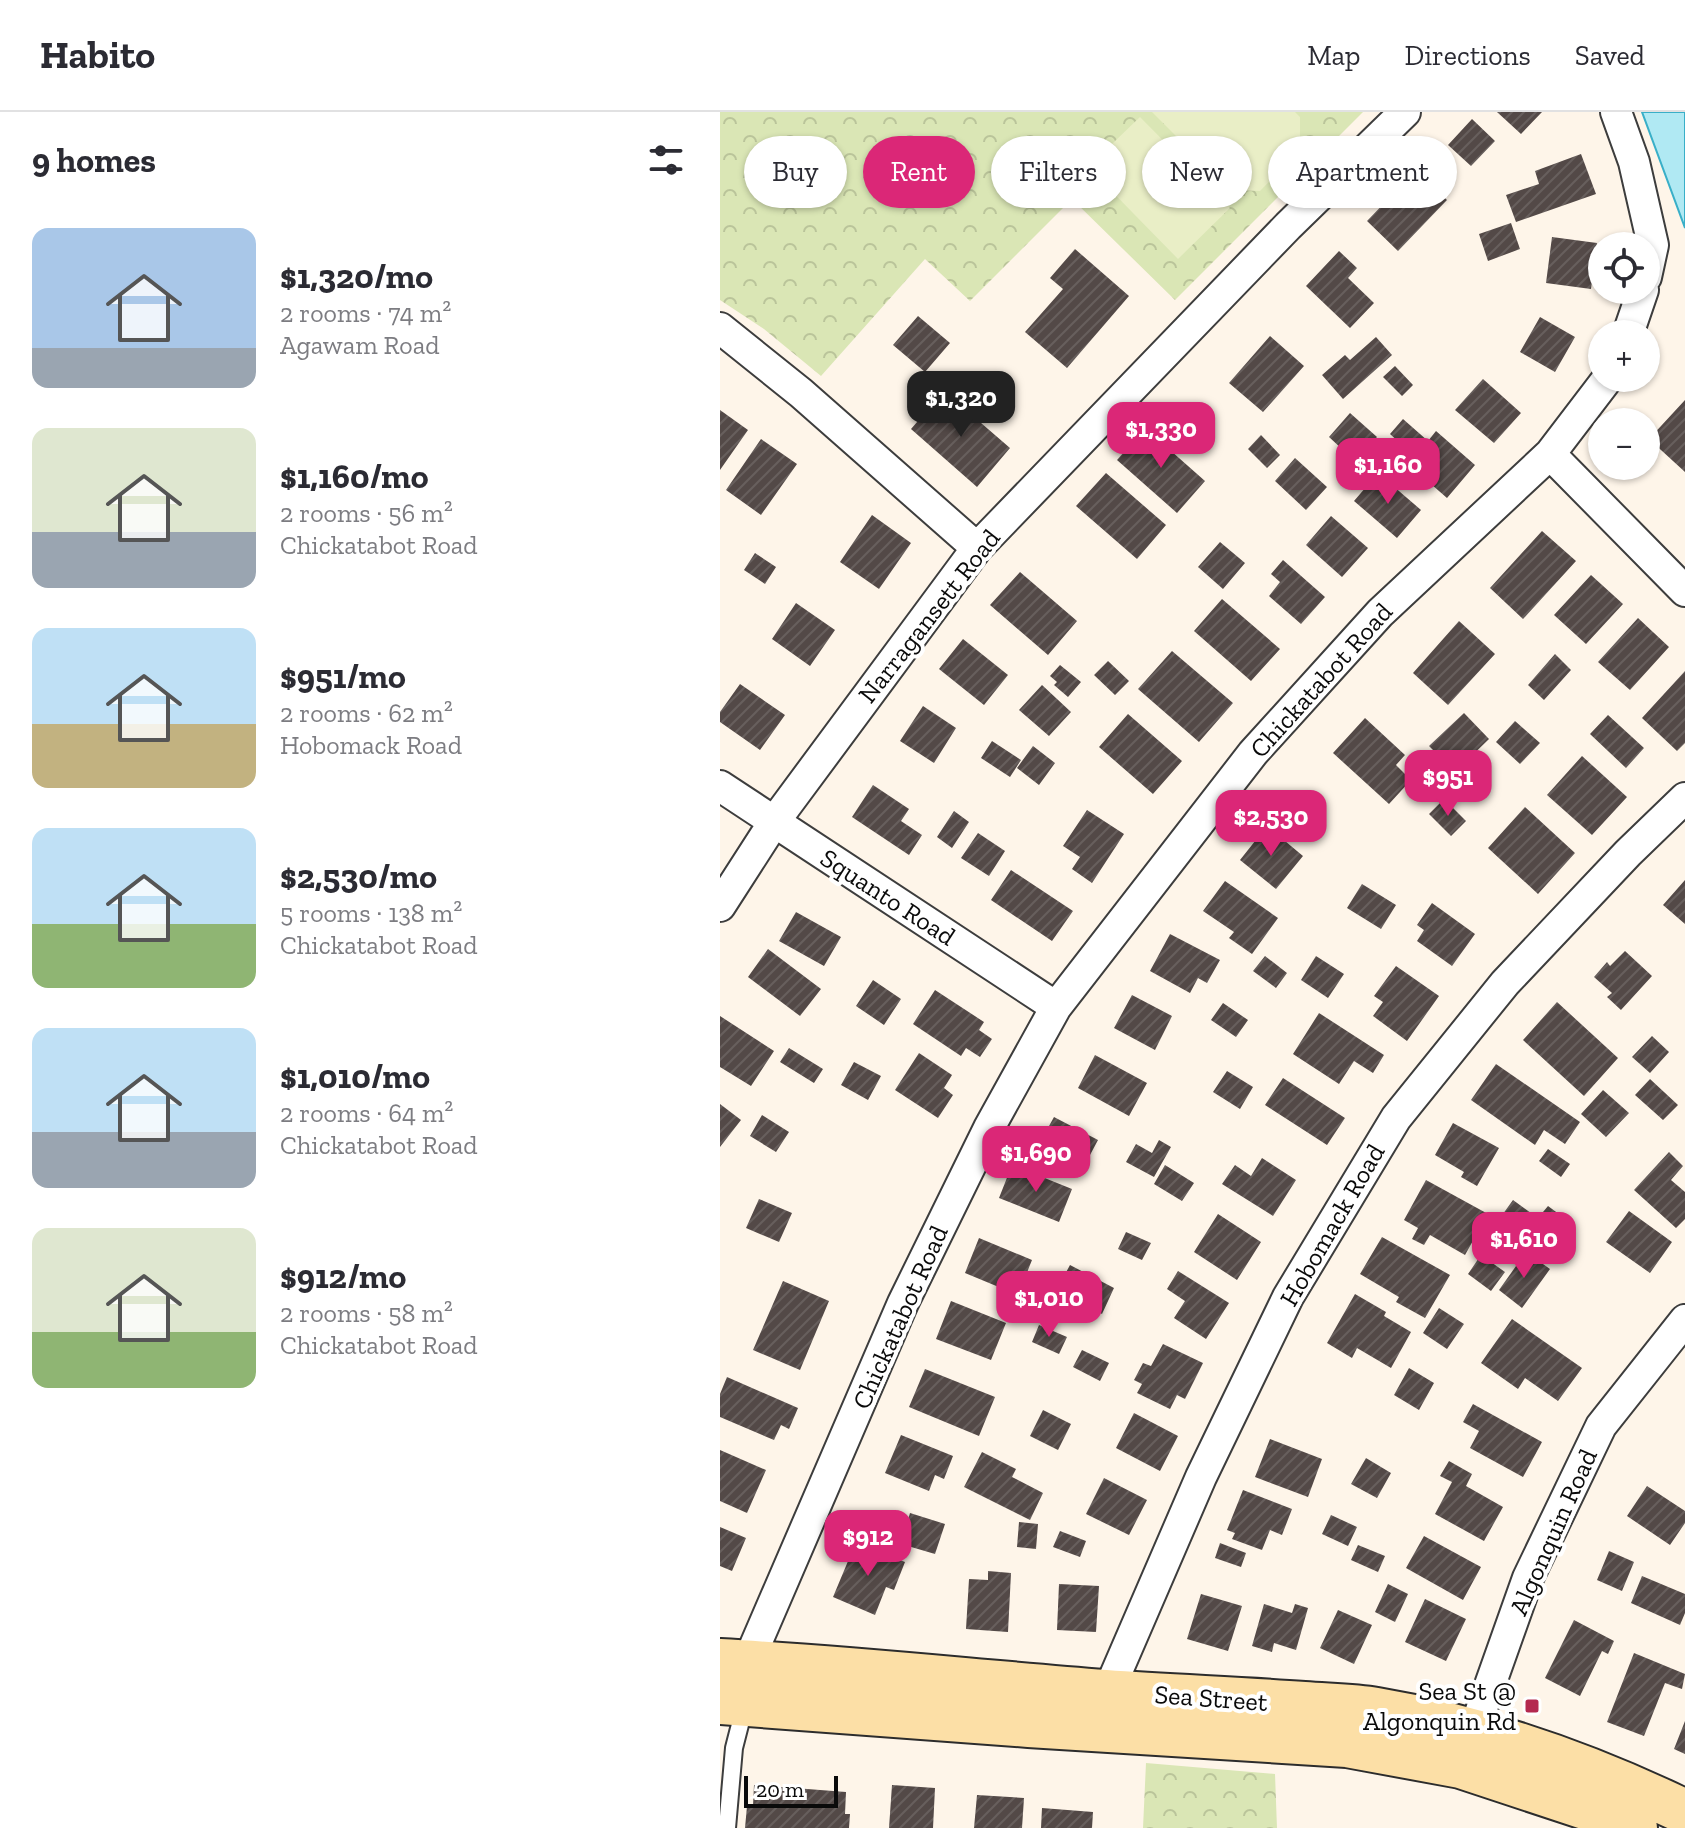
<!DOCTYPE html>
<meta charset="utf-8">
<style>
:root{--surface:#fff;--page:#f7f7f7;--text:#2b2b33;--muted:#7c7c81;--line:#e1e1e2;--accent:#db2777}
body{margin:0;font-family:"Zilla Slab",serif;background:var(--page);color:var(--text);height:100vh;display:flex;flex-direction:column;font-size:30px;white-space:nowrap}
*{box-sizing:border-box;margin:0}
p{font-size:26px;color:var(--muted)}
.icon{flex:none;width:44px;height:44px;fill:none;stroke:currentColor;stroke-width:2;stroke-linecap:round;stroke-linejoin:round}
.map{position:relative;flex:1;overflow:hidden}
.details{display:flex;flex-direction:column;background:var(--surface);width:720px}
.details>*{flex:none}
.banner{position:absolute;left:24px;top:24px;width:760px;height:72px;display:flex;gap:16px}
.controls{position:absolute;left:868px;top:120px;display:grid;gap:16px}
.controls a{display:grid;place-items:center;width:72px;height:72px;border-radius:50%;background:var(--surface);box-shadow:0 2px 6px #0004;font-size:40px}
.scale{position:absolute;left:24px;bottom:20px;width:94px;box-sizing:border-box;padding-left:8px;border:4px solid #0a0a0a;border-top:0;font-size:22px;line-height:28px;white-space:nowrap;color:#0a0a0a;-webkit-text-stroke:6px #fff;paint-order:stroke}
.price{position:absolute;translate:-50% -68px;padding:0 18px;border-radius:16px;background:var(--accent);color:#fff;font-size:26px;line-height:52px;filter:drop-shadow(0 2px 4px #0008)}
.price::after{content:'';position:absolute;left:50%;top:48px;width:24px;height:18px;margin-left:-12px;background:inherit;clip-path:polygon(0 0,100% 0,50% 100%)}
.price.selected{background:#222;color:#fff}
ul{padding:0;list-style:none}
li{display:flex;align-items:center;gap:24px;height:200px;padding:0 32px}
li span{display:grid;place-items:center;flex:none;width:224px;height:160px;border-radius:16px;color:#555}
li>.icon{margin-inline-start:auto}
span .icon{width:96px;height:96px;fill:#fffc;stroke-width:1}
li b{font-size:34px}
h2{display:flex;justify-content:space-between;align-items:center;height:96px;padding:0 32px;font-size:34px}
.tag{padding:0 28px;border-radius:36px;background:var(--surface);box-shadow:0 2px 6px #0004;font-size:28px;line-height:72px}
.tag.selected{background:var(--accent);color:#fff}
header{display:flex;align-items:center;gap:48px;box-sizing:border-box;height:112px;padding:0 40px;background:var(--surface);border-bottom:2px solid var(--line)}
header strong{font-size:38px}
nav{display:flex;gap:44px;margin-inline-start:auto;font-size:28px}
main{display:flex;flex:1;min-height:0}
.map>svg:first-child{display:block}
</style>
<header>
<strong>Habito</strong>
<nav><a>Map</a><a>Directions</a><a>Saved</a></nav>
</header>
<main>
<section class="details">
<h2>9 homes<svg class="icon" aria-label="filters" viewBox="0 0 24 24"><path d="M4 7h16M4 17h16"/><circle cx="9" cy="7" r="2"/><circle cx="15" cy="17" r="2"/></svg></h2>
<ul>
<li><span style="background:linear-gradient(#a9c7e8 75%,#9aa5b1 0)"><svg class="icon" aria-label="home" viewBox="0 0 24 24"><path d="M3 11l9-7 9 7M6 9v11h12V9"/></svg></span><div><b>$1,320/mo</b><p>2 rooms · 74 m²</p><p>Agawam Road</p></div></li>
<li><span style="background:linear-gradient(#dfe7d0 65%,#9aa5b1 0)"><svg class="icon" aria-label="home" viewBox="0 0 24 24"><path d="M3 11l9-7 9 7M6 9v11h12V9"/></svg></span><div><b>$1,160/mo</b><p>2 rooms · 56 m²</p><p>Chickatabot Road</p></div></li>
<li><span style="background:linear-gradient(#bfe0f5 60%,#c2b280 0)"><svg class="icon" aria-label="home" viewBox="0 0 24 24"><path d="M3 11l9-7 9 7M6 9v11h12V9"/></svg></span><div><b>$951/mo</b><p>2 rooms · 62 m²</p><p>Hobomack Road</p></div></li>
<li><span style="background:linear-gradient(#bfe0f5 60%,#8fb573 0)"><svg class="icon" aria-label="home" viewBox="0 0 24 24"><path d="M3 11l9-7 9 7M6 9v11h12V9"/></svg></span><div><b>$2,530/mo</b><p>5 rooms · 138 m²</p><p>Chickatabot Road</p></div></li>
<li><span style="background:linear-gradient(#bfe0f5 65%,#9aa5b1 0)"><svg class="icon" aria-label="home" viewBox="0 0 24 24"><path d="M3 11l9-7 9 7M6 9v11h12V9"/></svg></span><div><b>$1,010/mo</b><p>2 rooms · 64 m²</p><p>Chickatabot Road</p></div></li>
<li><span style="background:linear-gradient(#dfe7d0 65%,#8fb573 0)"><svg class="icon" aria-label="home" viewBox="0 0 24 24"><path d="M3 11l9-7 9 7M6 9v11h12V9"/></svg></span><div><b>$912/mo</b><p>2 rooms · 58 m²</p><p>Chickatabot Road</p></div></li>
</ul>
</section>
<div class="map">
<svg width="965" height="1716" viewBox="0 0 965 1716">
<defs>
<pattern id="park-crowns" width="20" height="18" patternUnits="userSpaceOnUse" patternTransform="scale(2)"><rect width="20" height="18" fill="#dae6b5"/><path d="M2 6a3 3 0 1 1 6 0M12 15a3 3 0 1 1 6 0" fill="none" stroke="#bac49a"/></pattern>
<pattern id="building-hatch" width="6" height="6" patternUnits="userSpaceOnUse" patternTransform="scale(2)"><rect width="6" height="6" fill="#534947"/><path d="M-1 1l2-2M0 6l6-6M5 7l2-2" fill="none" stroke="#675f5d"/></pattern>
</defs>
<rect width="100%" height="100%" fill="#fef5e9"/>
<path fill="url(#park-crowns)" d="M0,0h643l-188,188 -103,-101 -102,102 -45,-42 -104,117 -57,-47 -44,-29z
M426,1651l129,11 2,54h-134z"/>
<path fill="#e9eec6" d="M432,0h143l5,5v33l-40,41 -30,-1z
M420,5l90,91 -52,51 -90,-92z"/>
<path fill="#b0e9f3" stroke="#39afc8" stroke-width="2" d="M922,0h43v116z"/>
<path fill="url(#building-hatch)" d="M777,0h45l-21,22z
M752,7l23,22 -24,25 -23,-21z
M861,42l15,40 -80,28 -10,-27 33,-11 -4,-13z
M696,58l31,30 -49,51 -31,-30z
M791,111l9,26 -32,12 -9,-27z
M832,125l45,6 -6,46 -45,-6z
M355,137l54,47 -62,72 -42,-36 38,-43 -13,-11z
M619,139l18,17 -9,10 26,25 -24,25 -44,-42z
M198,204l32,27 -25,29 -32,-27z
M820,205l35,20 -20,35 -35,-20z
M550,224l34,30 -41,46 -34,-29z
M656,225l16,18 -49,44 -21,-24 23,-20 5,5z
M675,254l18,19 -11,11 -19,-19z
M763,267l38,34 -27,30 -39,-33z
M224,279l66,57 -33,39 -66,-58z
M965,288v72l-36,-33z
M0,298l28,20 -28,40z
M630,301l27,24 -22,24 -26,-24z
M683,307l25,22 8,-10 39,34 -28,33 -39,-34 6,-8 -24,-22z
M425,316l60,53 -28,32 -60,-53z
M541,323l19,20 -13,13 -19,-19z
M41,327l36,25 -36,51 -35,-25z
M575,346l32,29 -21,23 -31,-29z
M386,361l60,52 -29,34 -61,-53z
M658,361l43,37 -24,28 -43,-37z
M152,403l39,28 -32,46 -39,-27z
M611,404l37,32 -26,29 -36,-32z
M822,419l34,30 -53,58 -33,-31z
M500,430l25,21 -22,26 -25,-22z
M35,441l21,14 -11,17 -21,-14z
M563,448l42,37 -24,27 -32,-28 11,-14 -9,-8z
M300,460l57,49 -29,34 -58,-50z
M871,463l32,29 -37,40 -32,-29z
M502,487l58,50 -29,32 -57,-50z
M76,491l39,27 -25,36 -38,-27z
M918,506l31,29 -39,43 -32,-28z
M739,509l36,33 -47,51 -35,-32z
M243,527l45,36 -24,30 -45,-36z
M452,539l61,52 -34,39 -61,-53z
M835,542l16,16 -27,30 -16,-15z
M388,549l21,20 -14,14 -21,-20z
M340,553l21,17 -13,15 -14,-12 3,-3 -7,-6z
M965,559v72l-8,8 -35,-33z
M20,572l45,31 -25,35 -40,-28v-10z
M322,573l29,27 -22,24 -30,-26z
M203,594l33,22 -22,35 -34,-22z
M744,601l25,26 -34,33 -26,-26z
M408,602l54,47 -29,33 -54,-47z
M888,603l36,33 -18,20 -36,-34z
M645,606l40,37 -9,10 15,15 -22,24 -56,-51z
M795,609l25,22 -20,21 -24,-22z
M272,629l29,19 -11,17 -29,-19z
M313,634l22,17 -16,22 -22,-17z
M862,644l45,41 -35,38 -45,-40z
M153,673l36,24 -8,12 21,14 -13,20 -57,-38z
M724,687l22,22 -15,15 -22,-22z
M805,695l50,46 -37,41 -50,-46z
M367,698l37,24 -32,49 -20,-14 8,-12 -17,-11z
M234,699l15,11 -17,26 -15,-11z
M547,714l36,30 -27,33 -36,-29z
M258,721l27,18 -16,25 -28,-18z
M291,758l62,41 -21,30 -61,-41z
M965,768v44l-22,-19z
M505,769l53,37 -26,36 -23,-16 5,-6 -31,-21z
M642,772l34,21 -15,24 -34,-21z
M712,791l43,31 -23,32 -35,-25 7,-11 -7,-5z
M76,800l45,25 -17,29 -45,-25z
M450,822l50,26 -13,23 -9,-5 -8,15 -40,-22z
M48,837l53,40 -21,27 -52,-39z
M905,839l27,25 -31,34 -14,-13 5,-4 -18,-16 13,-15 3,4z
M545,844l22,17 -11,15 -23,-17z
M596,844l28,18 -16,24 -27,-18z
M676,854l43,30 -32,45 -34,-25 10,-14 -9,-6z
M153,868l28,19 -17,26 -28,-19z
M215,878l49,32 -5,8 13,9 -12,18 -14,-9 -5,8 -48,-32z
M412,883l40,21 -17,34 -41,-22z
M837,890l61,56 -34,38 -61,-56z
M503,891l25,17 -12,17 -25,-17z
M599,901l65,42 -11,18 -19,-12 -15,23 -46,-30z
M0,904l54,35 -23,35 -31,-19z
M932,924l17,16 -19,21 -18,-16z
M69,936l34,21 -9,14 -34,-21z
M199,941l33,22 -8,13 9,7 -15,23 -43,-28z
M375,943l52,28 -18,33 -51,-28z
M134,950l27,14 -13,24 -27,-15z
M776,952l84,58 -15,22 -21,-14 -9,15 -64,-45z
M507,959l26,16 -13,22 -27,-17z
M563,966l62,40 -18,27 -62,-40z
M930,967l28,26 -15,15 -28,-25z
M883,978l26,23 -23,24 -25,-23z
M0,992l21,16 -21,27z
M42,1003l27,17 -13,20 -26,-16z
M334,1005l44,23 -16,30 -44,-24z
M733,1011l46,25 -22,38 -16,-9 3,-5 -29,-17z
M439,1028l12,7 -17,30 -28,-15 10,-18 16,9z
M828,1037l22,15 -9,13 -22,-16z
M949,1040l14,14 -12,14 14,12v27l-9,9 -42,-38z
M542,1046l34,22 -23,36 -51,-32 13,-19 16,11z
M292,1053l60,24 -13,33 -60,-24z
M445,1053l29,18 -12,18 -28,-17z
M706,1068l62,34 -23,41 -35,-20 -6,10 -12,-6 6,-11 -14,-8z
M39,1087l33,14 -13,29 -33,-14z
M793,1088l22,16 -18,25 -22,-16z
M828,1094l23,17 -10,13 -23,-18z
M909,1099l43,31 -22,31 -44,-31z
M498,1102l43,28 -24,38 -43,-28z
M406,1120l25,11 -9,17 -24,-11z
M662,1125l68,38 -25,43 -29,-16 3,-5 -39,-23z
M259,1126l53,22 -14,35 -53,-22z
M806,1140l24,17 -28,39 -23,-18z
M761,1143l24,17 -14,19 -23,-17z
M350,1153l44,23 -12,26 -46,-23z
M458,1159l51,32 -23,36 -32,-21 11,-17 -18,-12z
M63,1169l46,20 -29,69 -47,-20z
M635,1182l31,18 -2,4 27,16 -20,36 -34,-20 -5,10 -25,-15z
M231,1189l55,22 -15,37 -55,-21z
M719,1196l25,16 -17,25 -24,-16z
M792,1207l70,49 -24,33 -33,-23 -7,11 -37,-26z
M319,1213l28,12 -8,17 -27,-12z
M443,1232l40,19 -18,36 -8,-4 -7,14 -33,-16 5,-9 -8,-4 9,-17 8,3z
M362,1238l27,13 -9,18 -27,-14z
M689,1256l25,15 -15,27 -25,-15z
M205,1257l70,28 -16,39 -70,-29z
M7,1265l71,31 -9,21 -8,-4 -7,15 -54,-23v-23z
M753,1292l69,38 -19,35 -53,-29 9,-17 -16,-9z
M323,1298l28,14 -13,26 -28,-14z
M414,1301l44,23 -18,35 -44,-23z
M181,1323l52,21 -9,23 -9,-4 -6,16 -44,-18z
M550,1327l52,20 -14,38 -53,-20z
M0,1338l46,20 -19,43 -27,-12z
M262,1340l34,17 -4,8 31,16 -13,27 -66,-33z
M646,1346l25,15 -14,25 -26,-14z
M729,1349l23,13 -6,12 37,21 -19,34 -49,-27 17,-32 -12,-6z
M384,1366l43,22 -18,35 -43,-21z
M927,1374l38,25v12l-15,22 -43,-29z
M523,1378l49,19 -10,26 -12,-5 -8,20 -30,-11 3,-6 -8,-3z
M190,1401l35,11 -10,30 -34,-10z
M611,1403l26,12 -9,19 -26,-12z
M299,1410l19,2 -2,25 -19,-2z
M0,1415l26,11 -14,33 -12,-5z
M340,1419l26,10 -6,16 -27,-10z
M704,1424l57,31 -18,33 -57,-32z
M136,1430l49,20 -11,28 -8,-3 -11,28 -42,-18z
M500,1431l26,10 -5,14 -26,-9z
M638,1433l27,11 -7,16 -27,-12z
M889,1439l25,11 -12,29 -25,-11z
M268,1459l23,2 -3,59 -42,-3 3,-50 19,1z
M922,1464l43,18v19l-5,12 -49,-22z
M339,1472l40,2 -3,46 -39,-2z
M668,1472l20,10 -13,28 -20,-10z
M481,1482l41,12 -14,45 -41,-12z
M705,1487l41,20 -20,42 -41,-19z
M544,1492l28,9 3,-9 13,4 -12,42 -22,-7 -2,9 -20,-6z
M618,1498l34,15 -18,39 -34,-16z
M854,1508l40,21 -6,13 -6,-3 -22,45 -35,-18z
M914,1541l51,21 -3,15 -17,-6 -21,53 -37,-14z
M965,1609v33l-11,-5z
M34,1673l92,7 -1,22h5l-1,14h-104l2,-22h6z
M172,1673l43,3 -2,40h-44z
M257,1683l47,3 -2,30h-48z
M322,1696l51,4 -1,16h-51z"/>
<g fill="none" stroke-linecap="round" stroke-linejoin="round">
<g stroke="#3d3d3d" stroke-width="20">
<path id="service" d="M7,1716l7,-80 11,-43"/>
</g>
<g stroke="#3d3d3d" stroke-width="34">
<path id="minor" d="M896,0l18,50 19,83 -7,32
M0,216l81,65 176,155
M908,222l15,-44
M830,342l135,137
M0,674l336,221
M0,794l54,-84 203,-274 311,-322 117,-114
M27,1566l1,-16 155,-359 86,-175 67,-121 197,-254 127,-140 170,-159 58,-76
M387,1597l1,-17 93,-215 87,-180 108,-179 109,-135 123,-130 57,-55
M747,1638l61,-172 73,-152 84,-106"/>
</g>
<g stroke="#2c2c2c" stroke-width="48">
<path id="secondary" d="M0,1549c129,7 257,21 385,31 66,5 133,7 199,12 24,2 49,2 72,6 107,18 212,55 309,102
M0,1590l309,23 318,20 114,21 145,48 29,14"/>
</g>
<use href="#service" stroke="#fff" stroke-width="16"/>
<use href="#minor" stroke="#fff" stroke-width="30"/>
<use href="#secondary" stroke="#fcdfa6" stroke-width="44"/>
</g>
<rect fill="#b4294f" stroke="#fff" stroke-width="3" x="804" y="1586" width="16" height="16" rx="4"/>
<g text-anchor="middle" stroke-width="8" stroke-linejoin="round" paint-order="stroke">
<g font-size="26" fill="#0a0a0a" stroke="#fff">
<text transform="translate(209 504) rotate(-52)" y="9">Narragansett Road</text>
<text transform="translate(601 568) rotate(-48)" y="9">Chickatabot Road</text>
<text transform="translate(168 785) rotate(33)" y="9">Squanto Road</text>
<text transform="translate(612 1113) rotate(-60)" y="9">Hobomack Road</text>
<text transform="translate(180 1205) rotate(-66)" y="9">Chickatabot Road</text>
<text transform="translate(833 1420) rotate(-66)" y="9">Algonquin Road</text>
<text transform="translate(491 1586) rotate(4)" y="9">Sea Street</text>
</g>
<g font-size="26" fill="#0a0a0a" stroke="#fff" text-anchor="end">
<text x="796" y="1588">Sea St @<tspan x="796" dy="30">Algonquin Rd</tspan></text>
</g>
</g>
</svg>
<div class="controls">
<a><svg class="icon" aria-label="locate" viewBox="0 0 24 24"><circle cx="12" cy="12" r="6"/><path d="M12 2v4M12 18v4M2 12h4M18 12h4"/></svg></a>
<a>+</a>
<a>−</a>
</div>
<div class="scale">20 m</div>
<b class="price selected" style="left:241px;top:327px">$1,320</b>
<b class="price" style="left:441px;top:358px">$1,330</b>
<b class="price" style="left:668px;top:394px">$1,160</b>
<b class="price" style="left:728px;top:706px">$951</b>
<b class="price" style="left:551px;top:746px">$2,530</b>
<b class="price" style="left:316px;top:1082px">$1,690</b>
<b class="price" style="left:804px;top:1168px">$1,610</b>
<b class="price" style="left:329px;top:1227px">$1,010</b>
<b class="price" style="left:148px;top:1466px">$912</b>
<div class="banner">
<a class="tag">Buy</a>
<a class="tag selected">Rent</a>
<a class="tag">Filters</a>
<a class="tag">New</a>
<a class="tag">Apartment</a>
</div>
</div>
</main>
